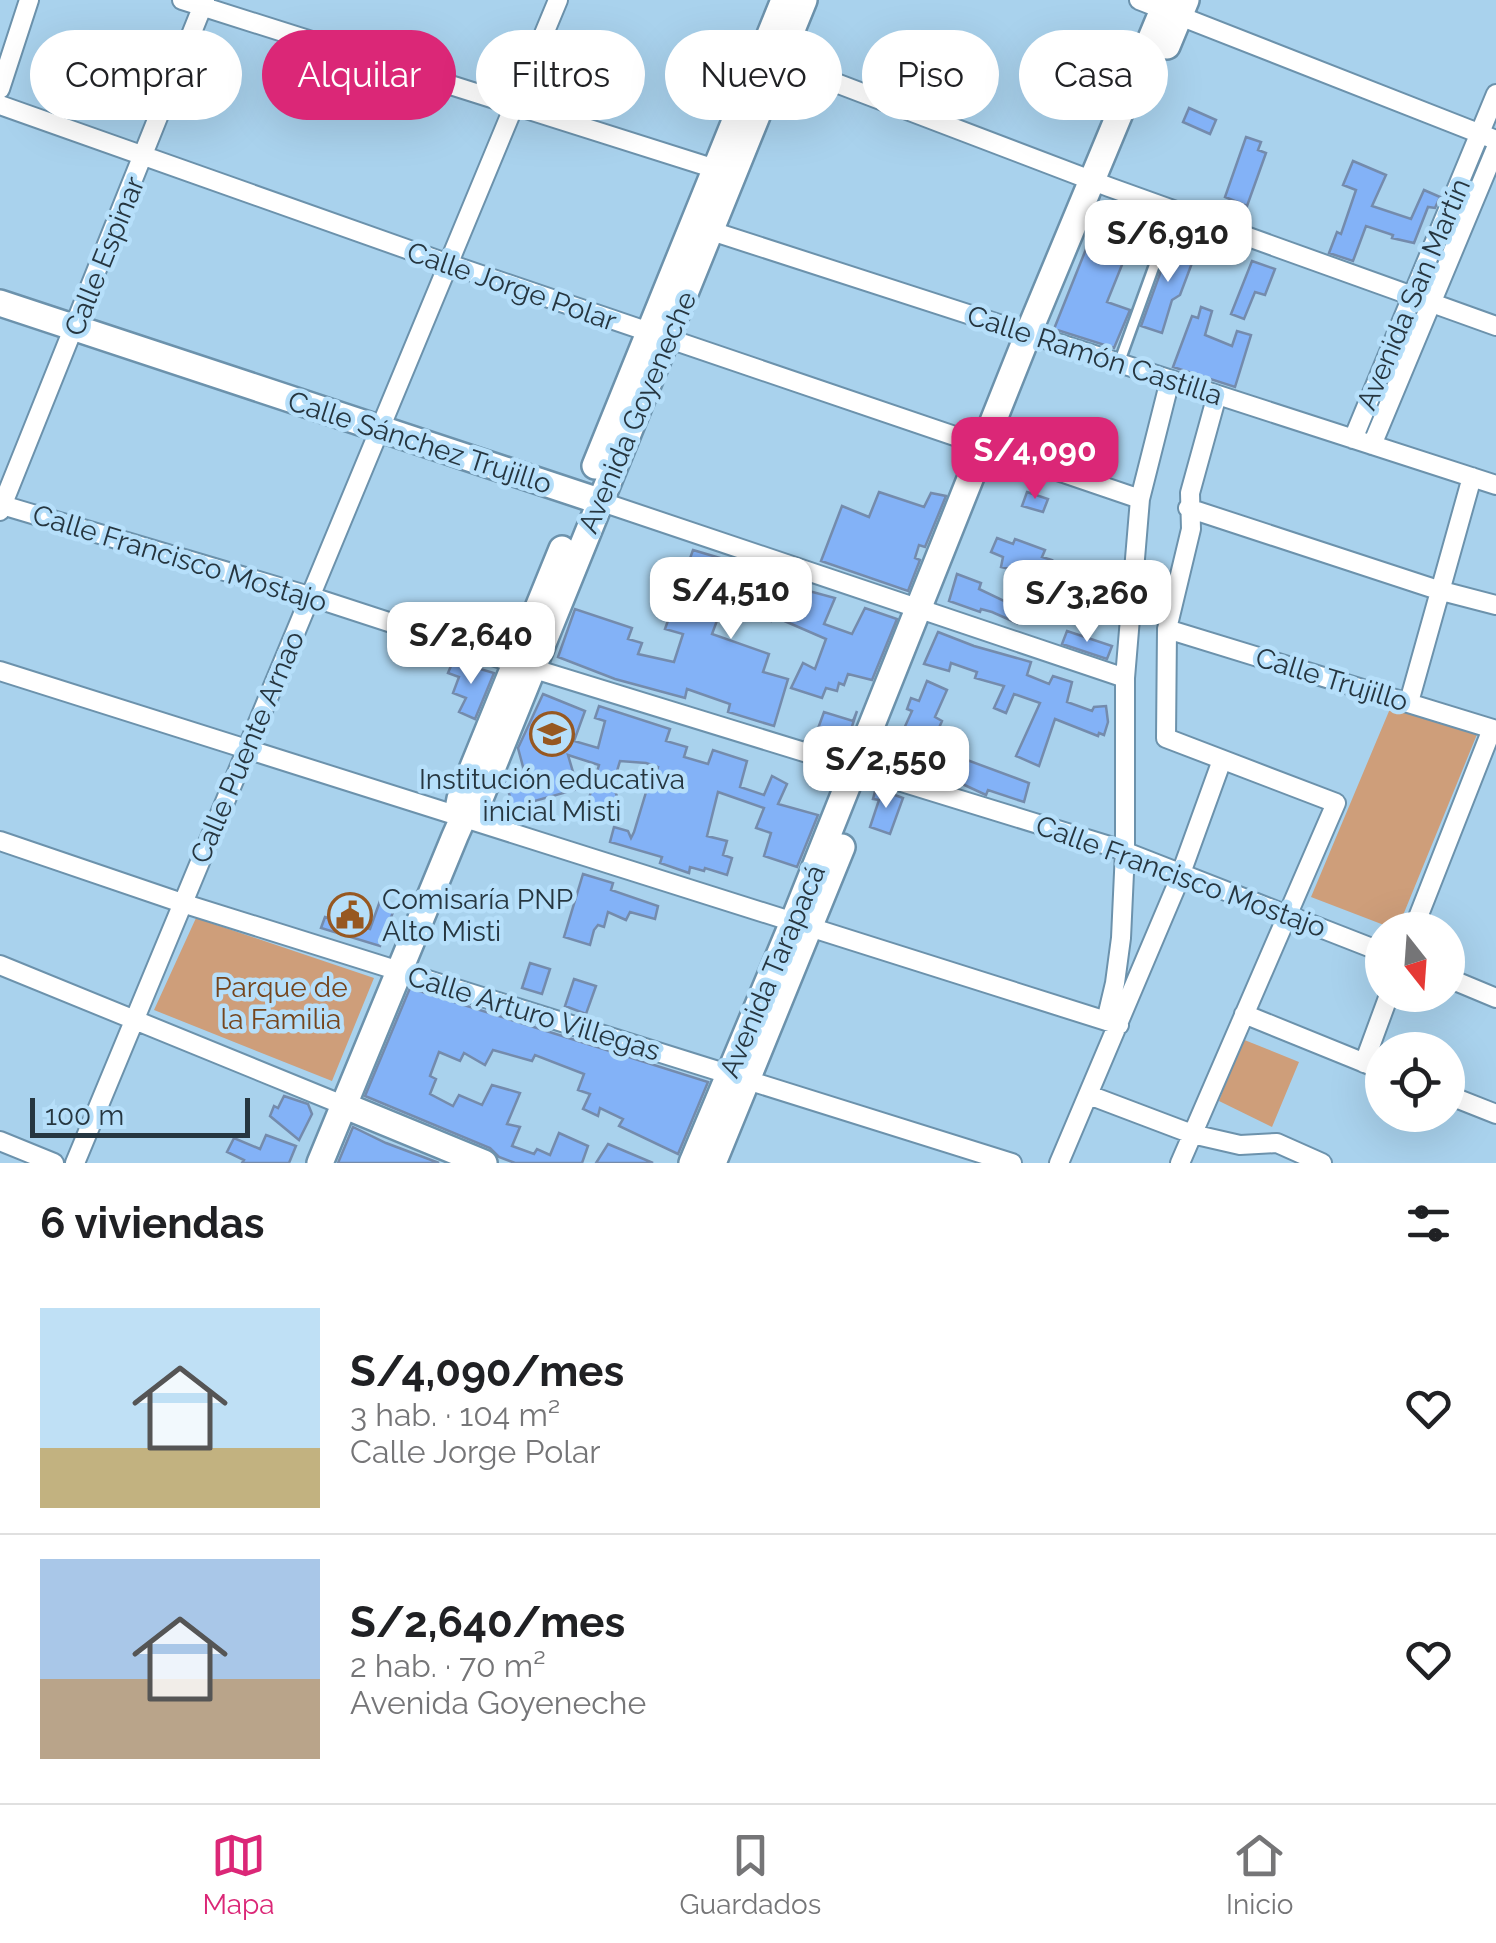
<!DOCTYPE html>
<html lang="es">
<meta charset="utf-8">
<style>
:root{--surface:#fff;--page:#f2f2f2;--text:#202124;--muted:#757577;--line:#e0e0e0;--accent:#db2777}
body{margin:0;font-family:Raleway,sans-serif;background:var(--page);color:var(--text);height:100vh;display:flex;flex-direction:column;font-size:38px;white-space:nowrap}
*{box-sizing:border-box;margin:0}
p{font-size:32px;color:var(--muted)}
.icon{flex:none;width:55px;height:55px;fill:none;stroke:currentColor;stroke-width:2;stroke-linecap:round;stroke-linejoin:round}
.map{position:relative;height:1163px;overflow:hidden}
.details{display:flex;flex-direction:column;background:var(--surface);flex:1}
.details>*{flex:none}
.hud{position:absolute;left:30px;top:30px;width:1438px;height:90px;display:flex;gap:20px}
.needle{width:65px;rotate:163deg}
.fabs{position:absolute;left:1365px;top:912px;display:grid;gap:20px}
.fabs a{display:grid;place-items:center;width:100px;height:100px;border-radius:50%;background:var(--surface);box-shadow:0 10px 40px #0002;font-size:50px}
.scale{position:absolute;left:30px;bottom:25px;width:220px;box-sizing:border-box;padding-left:10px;border:5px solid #263640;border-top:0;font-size:28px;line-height:35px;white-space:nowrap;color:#263640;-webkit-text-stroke:8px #b6dffa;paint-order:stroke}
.price{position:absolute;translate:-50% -85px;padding:0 22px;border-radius:20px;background:#fff;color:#222;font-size:32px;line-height:65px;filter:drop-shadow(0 2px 5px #0008)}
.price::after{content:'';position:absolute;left:50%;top:60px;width:30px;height:22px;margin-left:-15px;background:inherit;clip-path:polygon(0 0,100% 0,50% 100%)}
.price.selected{background:var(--accent);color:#fff}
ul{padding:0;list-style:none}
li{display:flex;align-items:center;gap:30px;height:250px;padding:0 40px}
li+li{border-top:2px solid var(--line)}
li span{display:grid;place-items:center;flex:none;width:280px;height:200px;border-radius:0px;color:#555}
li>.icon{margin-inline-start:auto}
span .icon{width:120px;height:120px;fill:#fffc;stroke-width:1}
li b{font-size:42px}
h2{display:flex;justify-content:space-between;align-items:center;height:120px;padding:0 40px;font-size:42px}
.tag{padding:0 35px;border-radius:45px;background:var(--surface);box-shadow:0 10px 40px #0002;font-size:35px;line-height:90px}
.tag.selected{background:var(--accent);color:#fff}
.dock{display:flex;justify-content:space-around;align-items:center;height:140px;border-top:2px solid var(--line);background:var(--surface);font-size:28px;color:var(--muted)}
.dock a{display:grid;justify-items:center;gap:5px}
.dock .selected{color:var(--accent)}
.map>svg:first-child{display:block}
</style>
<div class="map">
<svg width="1496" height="1163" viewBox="0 0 1496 1163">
<rect width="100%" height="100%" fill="#a9d2ed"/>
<path fill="#ce9e7a" d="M1392,704l86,28 -81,198 -86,-33z
M196,918l178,60 -42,103 -178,-71z
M1242,1039l57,23 -27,65 -53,-26z"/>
<path fill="#83b2f7" stroke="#748bac" stroke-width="2.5" d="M1189,108l27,12 -6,14 -27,-12z
M1246,137l15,5 -3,8 8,3 -19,53 -22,-9z
M1353,161l33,14 -14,31 39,13 13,-29 16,7 -5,11 -7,-1 -14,36 -22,-5 1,-3 -27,-9 -13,35 -24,-8 8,-21 4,2 15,-44 -13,-5z
M1094,229l38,11 -25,62 23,8 -16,38 -60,-19z
M1174,235l15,5 -7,18 10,5 -12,32 -8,5 -10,33 -21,-7z
M1252,261l23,8 -10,26 -10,-3 -11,27 -13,-5z
M1201,307l11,4 -7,24 27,11 5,-15 14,4 -16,52 -62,-20 19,-51 6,2z
M879,492l45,15 7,-14 15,3 -21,51 -6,-2 -4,13 5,2 -12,31 -87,-30 21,-55 27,11z
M1027,492l21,7 -5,13 -21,-6z
M997,538l16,6 2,-5 30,11 -3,7 10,3 -6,17 -45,-10 2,-10 -12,-5z
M693,550l44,13 -1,2 32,13 1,-3 30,8 -1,5 37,10 -11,26 28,10 13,-26 32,11 -25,61 -24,-6 -4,11 -5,-2 -2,8 -11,-3 -4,10 -31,-10 12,-25 12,6 11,-30 -53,-23 -2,5 -15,-6 2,-7 -33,-9 -13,35 57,20 -6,18 25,7 -14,47 -46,-14 2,-8 -43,-15 -2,9 -70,-19 -57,-22 17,-48 57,19 -4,11 14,4 -4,11 36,8 9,-28 -18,-5z
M957,574l24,9 -2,6 44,21 -6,13 -25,-11 -11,-3 -1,3 -31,-11z
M1068,575l21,8 -5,14 -23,-8z
M1067,631l45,15 -5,13 -45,-15z
M938,632l36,14 57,16 -4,13 22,9 4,-8 19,6 -5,20 25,9 2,-4 12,-1 2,16 -4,13 -5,-2 -1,3 -43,-17 -16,47 -23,-10 24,-53 -26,-9 -8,19 -12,-5 10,-22 -29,-8 2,-6 -26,-9 -2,8 -25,-7z
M453,661l41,12 -19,46 -16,-7 7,-14 -13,-5 6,-16 -11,-4z
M927,681l20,9 -12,27 7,4 -11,25 -29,-13 10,-22 -5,-2 4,-11 8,3z
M543,694l42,17 -11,30 24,7 7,-27 -10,-3 4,-12 71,23 -4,12 21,6 -3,10 24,7 5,-14 34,11 -7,26 24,8 8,-19 15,8 -9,20 40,11 -21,52 -33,-11 7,-23 -15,-5 8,-20 -46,-16 -11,44 20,5 -4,14 9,3 -5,17 -22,-7 -1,3 -14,-4 -1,6 -29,-10 2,-6 -52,-15 4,-15 14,4 3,7 3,-6 13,-43 4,1 7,-23 -12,-4 -26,-2 -7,23 7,22 -37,12 16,-53 -31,-10 10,34 -65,18 -7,-24 20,-5 -8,-30z
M857,711l-11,34 -30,-11 8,-22 29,9z
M967,760l62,23 -5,19 -36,-12 -2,5 -28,-13z
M876,788l27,10 -13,36 -20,-7 9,-27 -6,-1z
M583,874l30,9 -2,7 47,16 -3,13 -25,-7 -4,8 -18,-8 -4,15 -6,-2 -4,5 -4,15 -26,-8z
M380,901l15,6 -15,39 -59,-18 4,-11 45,12z
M530,963l20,6 -8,25 -20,-6z
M574,979l22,7 -10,28 -21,-8z
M410,988l298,94 -30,72 -59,-28 4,-7 -23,-11 -2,8 -15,-7 7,-15 -12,-4 6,-16 -49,-19 -3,6 -39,-11 -8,15 -21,-12 -4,8 -21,-9 -9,24 6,3 -6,15 23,12 6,-11 23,10 10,-20 28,8 -13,31 13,3 -8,19 22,8 3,-5 13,6 9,-22 29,13 -6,17h-67l-16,-6 -9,-9 -125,-52z
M284,1096l24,8 4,10 -13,26 -29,-24 4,-10 4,2z
M353,1127l33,16 53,20h-101z
M266,1135l30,11 -7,17h-47l2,-3 -17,-8 7,-14 26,11z
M608,1144l45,19h-57z"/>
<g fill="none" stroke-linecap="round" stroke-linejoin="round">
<g stroke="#6c92ac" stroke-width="14">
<path id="lane" d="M1119,363l55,-152"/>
</g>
<g stroke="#6c92ac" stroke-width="22">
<path id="street" d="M182,0l543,172
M1139,0l357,140
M773,59l336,128 387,139
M0,89l29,-89
M0,105l449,159 691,235
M699,227l797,258
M1353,439l143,-345
M1372,445l124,-297
M599,501l526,177
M2,505l307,91 196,64 608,187 269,105
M1188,508l250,82 58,15
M0,511l205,-511
M1167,629l329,101
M0,671l1119,354
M1409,702l63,-225
M0,841l182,62 830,260
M1413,930l79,-201
M0,965l343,140
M1448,978l48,20
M1244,1014l138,56
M1106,1021l9,-38 6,-45 4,-87v-173l15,-179 30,-119
M1364,1063l25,-68
M1089,1095l103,39 48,11 37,-2 45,20
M1448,1095l48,19
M0,1141l54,22
M75,1163l483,-1163
M1059,1163l117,-276 46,-127
M1180,1163l156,-360 -170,-65 1,-109 24,-100 -1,-36 27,-98"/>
</g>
<g stroke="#6c92ac" stroke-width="30">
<path id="secondary" d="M1167,46l19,-46
M0,303l599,198
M595,466l189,-466
M463,818l-5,-9 2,-10 102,-250
M343,1105l141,58
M320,1163l135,-327 8,-18 9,-3 5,-9 327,-806
M692,1163l101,-241 235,-588 139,-334
M713,1163l129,-316"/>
</g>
<use href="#lane" stroke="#fff" stroke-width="9"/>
<use href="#street" stroke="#fff" stroke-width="18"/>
<use href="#secondary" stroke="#fff" stroke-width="25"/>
</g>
<defs>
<g id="school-ring" transform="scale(2.25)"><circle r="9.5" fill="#b6dffa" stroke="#975821" stroke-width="1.5"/><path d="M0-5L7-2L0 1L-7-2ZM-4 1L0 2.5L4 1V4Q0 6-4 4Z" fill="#975821"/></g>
<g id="civic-ring" transform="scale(2.25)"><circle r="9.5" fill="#b6dffa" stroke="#975821" stroke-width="1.5"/><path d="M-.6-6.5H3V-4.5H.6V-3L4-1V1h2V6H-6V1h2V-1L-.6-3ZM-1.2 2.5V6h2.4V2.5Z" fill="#975821"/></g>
</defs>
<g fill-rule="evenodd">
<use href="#school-ring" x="552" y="734"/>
<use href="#civic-ring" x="350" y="915"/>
</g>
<g text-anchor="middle" stroke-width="9" stroke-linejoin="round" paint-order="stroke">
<g font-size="28" fill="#263640" stroke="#b6dffa">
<text transform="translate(104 256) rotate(-68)" y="10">Calle Espinar</text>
<text transform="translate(512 286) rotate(19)" y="10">Calle Jorge Polar</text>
<text transform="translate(1413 294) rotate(-67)" y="10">Avenida San Martín</text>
<text transform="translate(1095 355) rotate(18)" y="10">Calle Ramón Castilla</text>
<text transform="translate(637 412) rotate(-67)" y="10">Avenida Goyeneche</text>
<text transform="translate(420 442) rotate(18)" y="10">Calle Sánchez Trujillo</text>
<text transform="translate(180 558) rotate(17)" y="10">Calle Francisco Mostajo</text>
<text transform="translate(1332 679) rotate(17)" y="10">Calle Trujillo</text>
<text transform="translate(247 747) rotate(-67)" y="10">Calle Puente Arnao</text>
<text transform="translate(1181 876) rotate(20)" y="10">Calle Francisco Mostajo</text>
<text transform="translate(772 971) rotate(-67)" y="10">Avenida Tarapacá</text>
<text transform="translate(534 1013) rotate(17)" y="10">Calle Arturo Villegas</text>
</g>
<g font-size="28" fill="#263640" stroke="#b6dffa">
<text x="552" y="789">Institución educativa<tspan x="552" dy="32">inicial Misti</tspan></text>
<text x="382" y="909" text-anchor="start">Comisaría PNP<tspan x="382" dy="32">Alto Misti</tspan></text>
</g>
<g font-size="28" fill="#75451d" stroke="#b6dffa">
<text x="281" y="997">Parque de<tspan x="281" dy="32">la Familia</tspan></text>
</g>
</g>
</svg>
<div class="fabs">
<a><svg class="needle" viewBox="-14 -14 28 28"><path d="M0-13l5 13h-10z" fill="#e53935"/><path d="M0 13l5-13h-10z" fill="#757577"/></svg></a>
<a><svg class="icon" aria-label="locate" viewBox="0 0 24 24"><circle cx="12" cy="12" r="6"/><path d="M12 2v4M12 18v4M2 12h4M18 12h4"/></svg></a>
</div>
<div class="scale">100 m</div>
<b class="price" style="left:1168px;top:285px">S/6,910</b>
<b class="price selected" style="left:1035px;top:502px">S/4,090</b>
<b class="price" style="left:731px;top:642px">S/4,510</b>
<b class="price" style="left:1087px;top:645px">S/3,260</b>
<b class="price" style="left:471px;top:687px">S/2,640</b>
<b class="price" style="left:886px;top:811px">S/2,550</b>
<div class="hud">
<a class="tag">Comprar</a>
<a class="tag selected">Alquilar</a>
<a class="tag">Filtros</a>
<a class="tag">Nuevo</a>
<a class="tag">Piso</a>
<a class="tag">Casa</a>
</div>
</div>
<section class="details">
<h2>6 viviendas<svg class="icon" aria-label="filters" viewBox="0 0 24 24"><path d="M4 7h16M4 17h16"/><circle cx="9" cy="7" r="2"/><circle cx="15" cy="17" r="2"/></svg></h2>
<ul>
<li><span style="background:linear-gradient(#bfe0f5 70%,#c2b280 0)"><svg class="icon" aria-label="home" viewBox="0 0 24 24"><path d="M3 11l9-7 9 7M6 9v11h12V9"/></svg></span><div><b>S/4,090/mes</b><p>3 hab. · 104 m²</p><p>Calle Jorge Polar</p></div><svg class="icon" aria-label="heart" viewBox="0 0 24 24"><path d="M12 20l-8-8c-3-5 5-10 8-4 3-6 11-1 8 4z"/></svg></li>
<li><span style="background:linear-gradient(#a9c7e8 60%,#b9a48a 0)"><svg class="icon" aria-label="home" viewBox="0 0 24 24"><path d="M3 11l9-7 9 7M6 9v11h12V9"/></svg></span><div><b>S/2,640/mes</b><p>2 hab. · 70 m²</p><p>Avenida Goyeneche</p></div><svg class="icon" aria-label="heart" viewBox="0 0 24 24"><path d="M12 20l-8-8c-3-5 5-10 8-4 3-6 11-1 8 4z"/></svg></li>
</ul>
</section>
<nav class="dock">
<a class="selected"><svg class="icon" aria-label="map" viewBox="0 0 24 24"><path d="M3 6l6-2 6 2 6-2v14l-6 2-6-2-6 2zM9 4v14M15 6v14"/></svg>Mapa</a>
<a><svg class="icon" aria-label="saved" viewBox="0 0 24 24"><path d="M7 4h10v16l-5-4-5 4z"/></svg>Guardados</a>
<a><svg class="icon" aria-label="home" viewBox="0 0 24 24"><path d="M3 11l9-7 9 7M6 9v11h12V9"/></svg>Inicio</a>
</nav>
